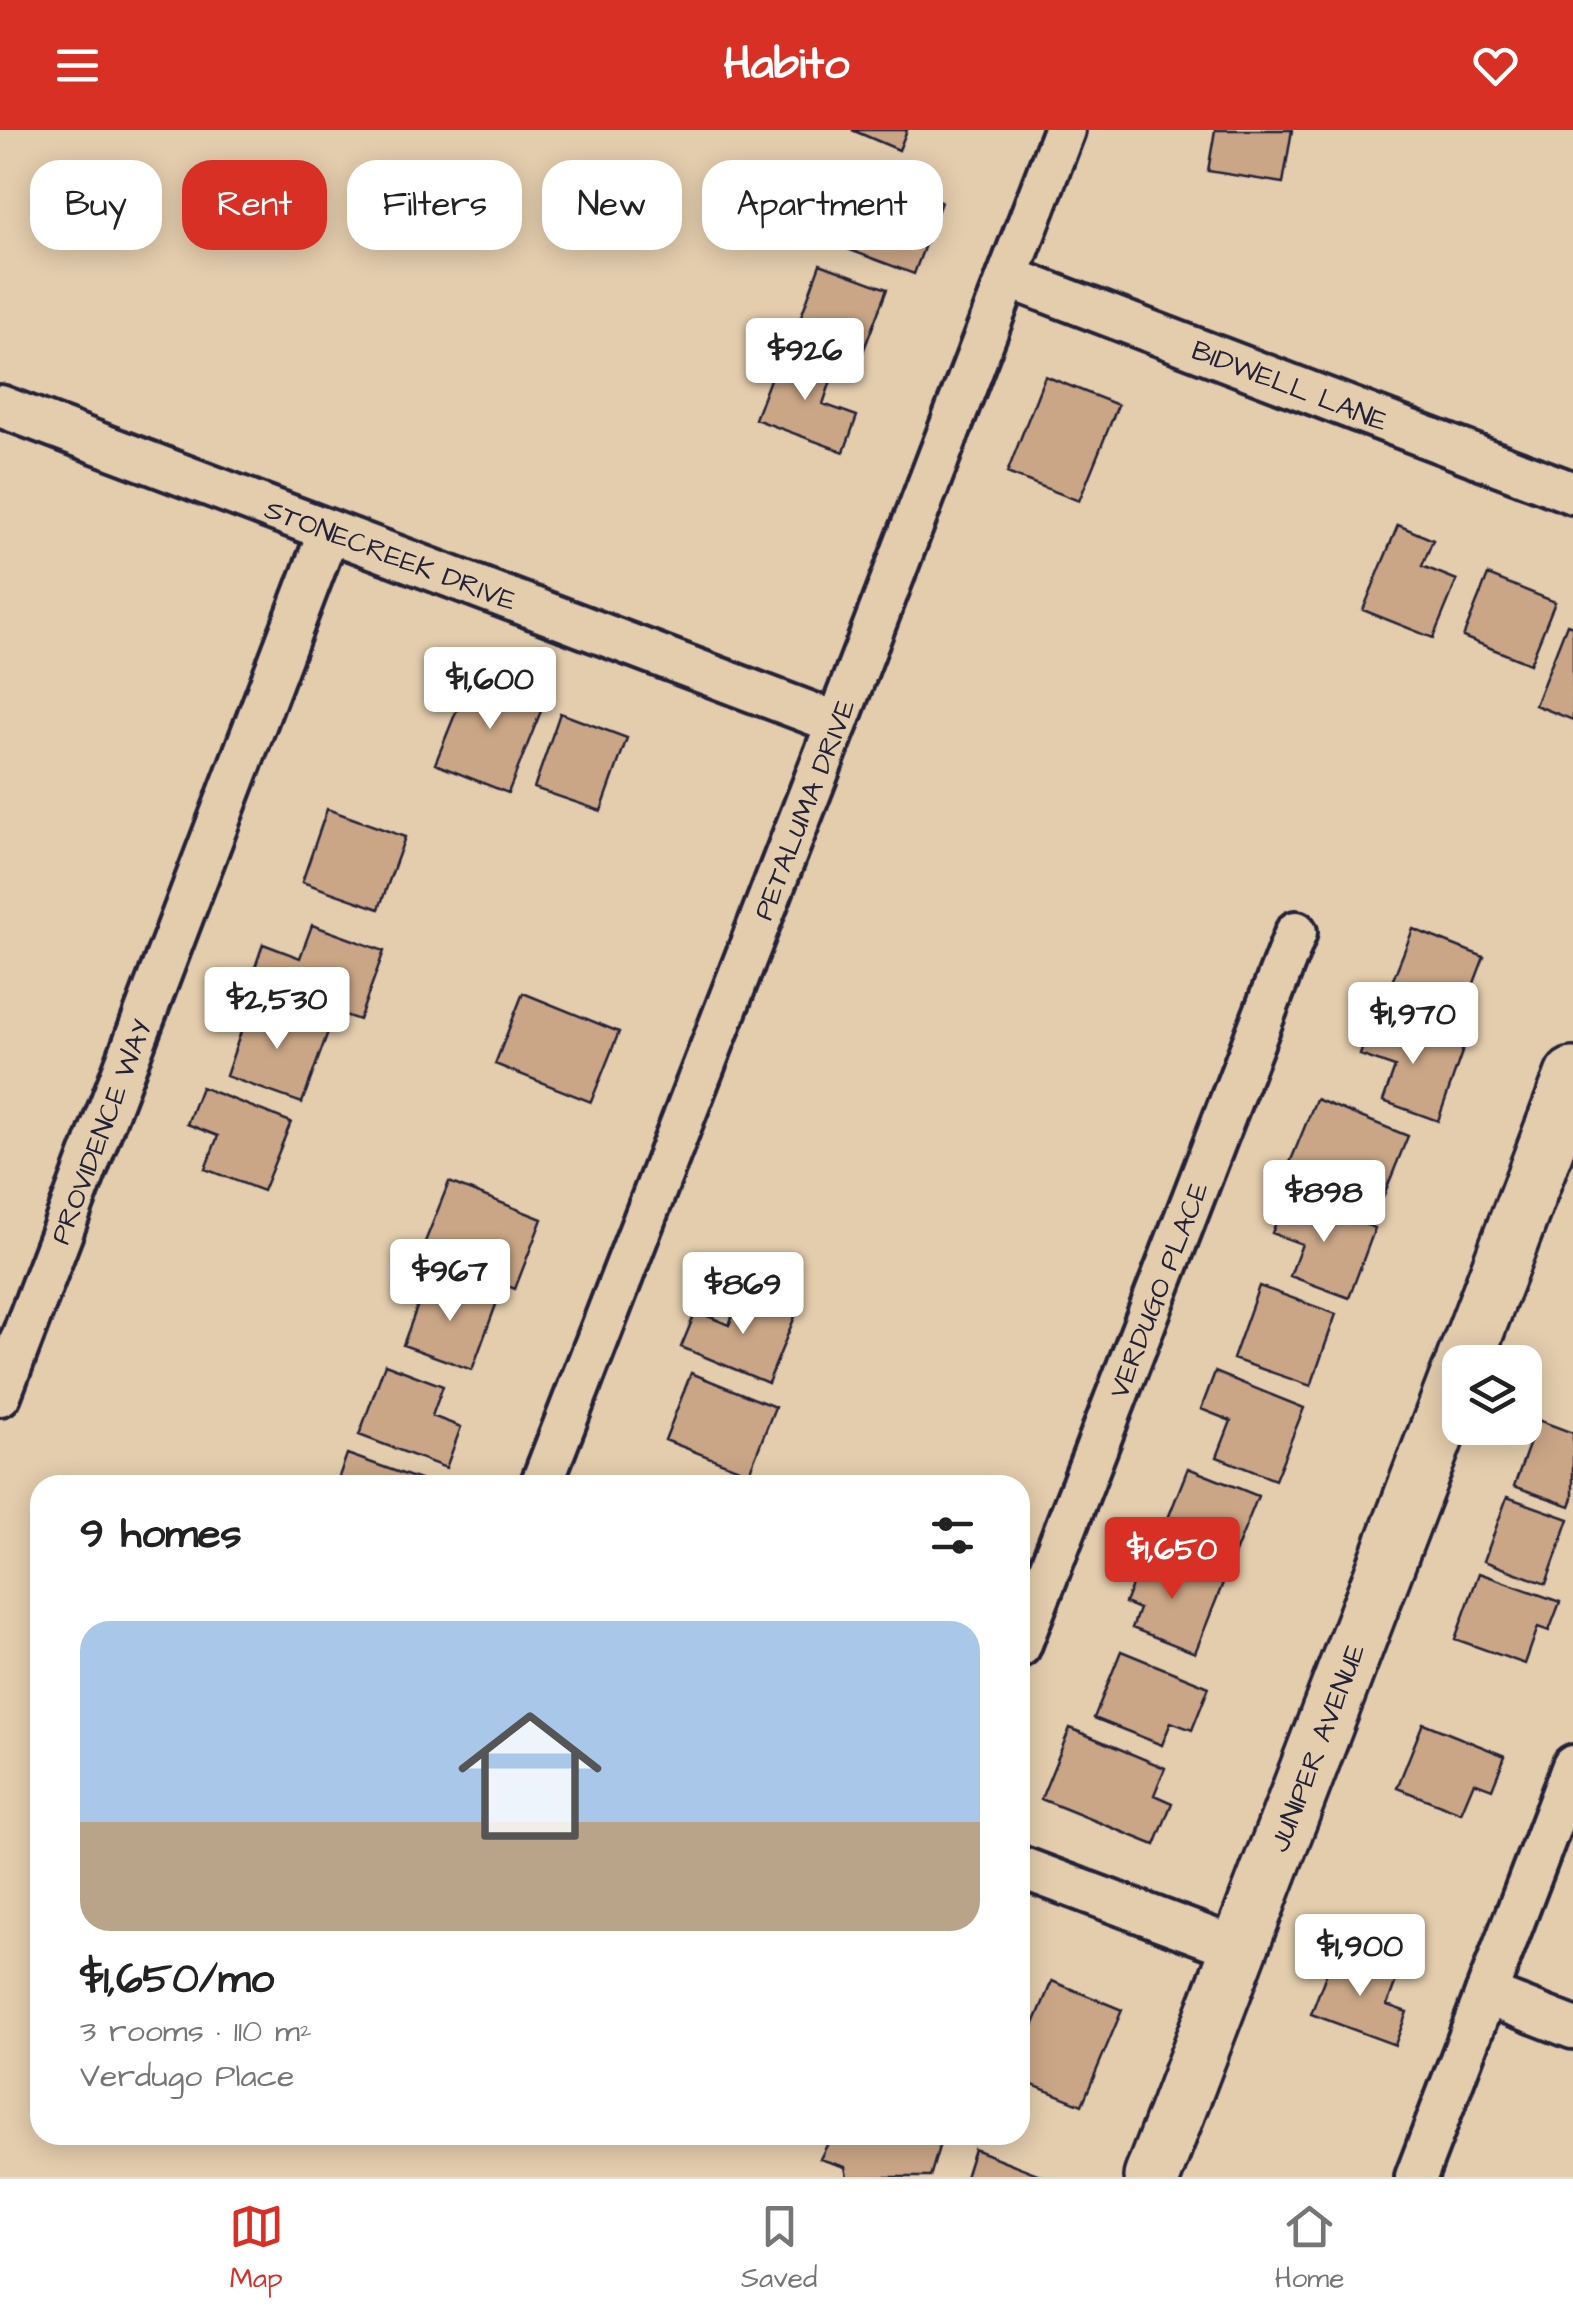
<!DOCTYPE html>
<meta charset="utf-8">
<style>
:root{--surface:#fff;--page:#f6f6f6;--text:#222;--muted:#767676;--line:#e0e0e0;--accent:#d93025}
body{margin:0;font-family:"Architects Daughter",sans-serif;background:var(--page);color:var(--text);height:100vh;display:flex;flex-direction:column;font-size:38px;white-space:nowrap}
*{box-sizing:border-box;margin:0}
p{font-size:32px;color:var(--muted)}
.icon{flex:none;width:55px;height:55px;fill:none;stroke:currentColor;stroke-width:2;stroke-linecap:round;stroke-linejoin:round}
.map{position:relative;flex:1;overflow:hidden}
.details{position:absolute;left:30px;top:1345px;width:1000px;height:670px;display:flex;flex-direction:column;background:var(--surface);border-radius:30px;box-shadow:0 5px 25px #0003}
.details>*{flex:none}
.guide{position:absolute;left:30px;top:30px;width:1000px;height:90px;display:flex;gap:20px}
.buttons{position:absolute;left:1442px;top:1215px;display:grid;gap:20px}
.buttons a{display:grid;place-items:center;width:100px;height:100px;border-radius:20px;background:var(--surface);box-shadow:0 5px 25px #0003;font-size:50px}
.price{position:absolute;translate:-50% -85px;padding:0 22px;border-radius:10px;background:#fff;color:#222;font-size:32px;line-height:65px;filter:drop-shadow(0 2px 5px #0008)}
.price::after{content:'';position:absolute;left:50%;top:60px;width:30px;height:22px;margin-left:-15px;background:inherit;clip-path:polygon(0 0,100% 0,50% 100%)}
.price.active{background:var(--accent);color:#fff}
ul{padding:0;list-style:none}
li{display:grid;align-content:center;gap:20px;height:530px;padding:0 50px}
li+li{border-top:2px solid var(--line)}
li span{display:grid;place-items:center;height:310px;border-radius:30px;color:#555}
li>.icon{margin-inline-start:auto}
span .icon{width:180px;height:180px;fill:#fffc;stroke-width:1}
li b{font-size:42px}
h2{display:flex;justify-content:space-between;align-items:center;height:120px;padding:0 50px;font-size:42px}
.tag{padding:0 35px;border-radius:30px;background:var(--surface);box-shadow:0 5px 25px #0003;font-size:35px;line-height:90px}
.tag.active{background:var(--accent);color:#fff}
header{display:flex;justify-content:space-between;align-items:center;height:130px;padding:0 50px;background:var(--accent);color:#fff;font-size:45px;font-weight:700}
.menu{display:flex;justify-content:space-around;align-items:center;height:140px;border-top:2px solid var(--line);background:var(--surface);font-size:28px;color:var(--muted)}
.menu a{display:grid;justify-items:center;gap:5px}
.menu .active{color:var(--accent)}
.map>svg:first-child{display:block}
</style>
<header><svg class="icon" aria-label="menu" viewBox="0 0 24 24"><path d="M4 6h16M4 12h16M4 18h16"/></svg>Habito<svg class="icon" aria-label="heart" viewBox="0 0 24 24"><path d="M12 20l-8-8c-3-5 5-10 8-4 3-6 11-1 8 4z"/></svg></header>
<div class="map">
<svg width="1573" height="2047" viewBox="0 0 1573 2047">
<rect width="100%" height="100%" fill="#e4cdad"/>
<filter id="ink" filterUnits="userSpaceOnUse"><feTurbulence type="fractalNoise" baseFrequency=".01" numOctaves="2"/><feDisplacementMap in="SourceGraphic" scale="20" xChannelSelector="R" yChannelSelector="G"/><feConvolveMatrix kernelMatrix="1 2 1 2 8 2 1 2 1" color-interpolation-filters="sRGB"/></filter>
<g filter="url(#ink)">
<path fill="#caa686" stroke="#22223b" stroke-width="2.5" d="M852,0h55l-8,20z
M1215,0h77l-9,53 -75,-12z
M845,36l96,36 -27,72 -96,-36z
M820,134l67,25 -26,68 -66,-24z
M781,220l54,19 -12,35 34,12 -13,36 -89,-33z
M1045,246l73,29 -39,96 -72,-28z
M1398,395l35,15 -11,26 35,14 -24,58 -70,-28z
M1488,445l67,27 -25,62 -67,-27z
M1567,494l6,2v94l-38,-15z
M472,542l73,29 -37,92 -73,-29z
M560,583l67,25 -26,73 -67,-23z
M327,679l78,28 -26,72 -77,-27z
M312,795l72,26 -25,69 -109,-38 13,-38 37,14z
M1413,799l71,28 -26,68 -72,-28z
M523,863l96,39 -28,70 -96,-38z
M251,872l78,27 -27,74 -76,-27z
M1373,887l90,32 -25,72 -55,-20 12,-34 -35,-12z
M201,957l90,35 -28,69 -58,-22 13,-33 -31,-12z
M1316,969l92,37 -29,71 -92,-37z
M449,1052l93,37 -27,70 -94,-37z
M1286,1065l89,33 -26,70 -59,-22 12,-32 -30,-11z
M428,1147l69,25 -25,68 -69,-25z
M1259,1156l77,28 -25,72 -78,-27z
M742,1162l54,22 -28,69 -87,-36 15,-36 33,14z
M385,1234l58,22 -11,30 29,11 -15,41 -87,-33z
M1215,1242l89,36 -29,72 -58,-23 14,-36 -30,-12z
M691,1243l84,34 -26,66 -84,-33z
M1538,1290l35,13v65l-3,8 -56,-20z
M347,1324l73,26 -2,5h-82z
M1188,1338l70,28 -27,67 -70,-27z
M1507,1367l62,22 -23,65 -62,-23z
M1145,1422l78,31 -28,70 -63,-25 7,-19 -14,-6z
M1479,1443l81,29 -11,29 -11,-4 -13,37 -70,-25z
M1121,1521l88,36 -17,43 -21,-8 -9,23 -68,-27z
M1423,1593l82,33 -13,33 -18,-7 -13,31 -64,-25z
M1070,1598l95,40 -11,27 18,8 -17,42 -114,-46z
M1335,1821l63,24 -11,30 20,7 -12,33 -84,-31z
M1052,1851l70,29 -40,95 -62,-25v-23z
M832,2005h97l12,5 -11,37h-83l-2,-10 -25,-8z
M974,2019l71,28h-80z"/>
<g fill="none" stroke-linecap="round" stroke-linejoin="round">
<g stroke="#22223b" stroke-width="48">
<g id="street">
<path id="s1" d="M1008,147l565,216"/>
<path id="s2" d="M0,276l837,317"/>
<path id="s3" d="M0,1265l329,-864"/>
<path id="s4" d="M541,1355l296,-762 227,-593"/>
<path id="s5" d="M1020,1516l276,-714"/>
<path d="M1020,1737l219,82"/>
<path d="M1486,1864l87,34"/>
<path d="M1416,2047l157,-411"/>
</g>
</g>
<g stroke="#22223b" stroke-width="62">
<g id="secondary">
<path d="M1464,1232l109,-286"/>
<path id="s6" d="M1152,2047l308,-805"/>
</g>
</g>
<use href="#street" stroke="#e4cdad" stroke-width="40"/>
<use href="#secondary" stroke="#e4cdad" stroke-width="55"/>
</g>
</g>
<g text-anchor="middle" stroke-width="9" stroke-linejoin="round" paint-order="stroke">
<g font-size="28" fill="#22223b" stroke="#e4cdad">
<text dy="10" stroke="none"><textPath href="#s1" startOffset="302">BIDWELL LANE</textPath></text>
<text dy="10" stroke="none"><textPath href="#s2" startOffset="418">STONECREEK DRIVE</textPath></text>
<text dy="10" stroke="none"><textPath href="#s4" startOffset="725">PETALUMA DRIVE</textPath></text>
<text dy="10" stroke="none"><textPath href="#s3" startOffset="282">PROVIDENCE WAY</textPath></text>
<text dy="10" stroke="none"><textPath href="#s5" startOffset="382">VERDUGO PLACE</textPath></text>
<text dy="10" stroke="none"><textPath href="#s6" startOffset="460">JUNIPER AVENUE</textPath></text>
</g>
</g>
</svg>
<div class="buttons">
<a><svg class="icon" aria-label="layers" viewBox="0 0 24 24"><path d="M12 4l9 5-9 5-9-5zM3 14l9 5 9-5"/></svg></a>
</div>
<b class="price" style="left:805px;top:273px">$926</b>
<b class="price" style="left:490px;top:602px">$1,600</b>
<b class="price" style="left:277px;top:922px">$2,530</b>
<b class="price" style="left:1413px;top:937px">$1,970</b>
<b class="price" style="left:1324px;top:1115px">$898</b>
<b class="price" style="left:450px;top:1194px">$967</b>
<b class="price" style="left:743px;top:1207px">$869</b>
<b class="price active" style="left:1172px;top:1472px">$1,650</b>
<b class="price" style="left:1360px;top:1869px">$1,900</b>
<div class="guide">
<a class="tag">Buy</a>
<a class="tag active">Rent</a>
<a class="tag">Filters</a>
<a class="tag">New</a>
<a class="tag">Apartment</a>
</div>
<section class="details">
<h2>9 homes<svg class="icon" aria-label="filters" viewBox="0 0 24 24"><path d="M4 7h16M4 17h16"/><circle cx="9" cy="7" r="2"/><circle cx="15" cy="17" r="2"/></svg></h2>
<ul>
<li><span style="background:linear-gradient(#a9c7e8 65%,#b9a48a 0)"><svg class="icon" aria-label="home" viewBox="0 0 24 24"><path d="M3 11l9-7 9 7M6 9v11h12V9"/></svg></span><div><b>$1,650/mo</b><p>3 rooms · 110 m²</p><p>Verdugo Place</p></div></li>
</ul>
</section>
</div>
<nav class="menu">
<a class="active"><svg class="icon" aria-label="map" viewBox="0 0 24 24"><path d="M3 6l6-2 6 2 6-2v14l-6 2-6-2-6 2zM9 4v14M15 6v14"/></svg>Map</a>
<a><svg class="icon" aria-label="saved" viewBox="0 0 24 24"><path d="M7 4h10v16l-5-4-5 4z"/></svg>Saved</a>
<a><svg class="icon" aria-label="home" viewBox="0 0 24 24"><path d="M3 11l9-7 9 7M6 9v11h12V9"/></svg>Home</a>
</nav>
